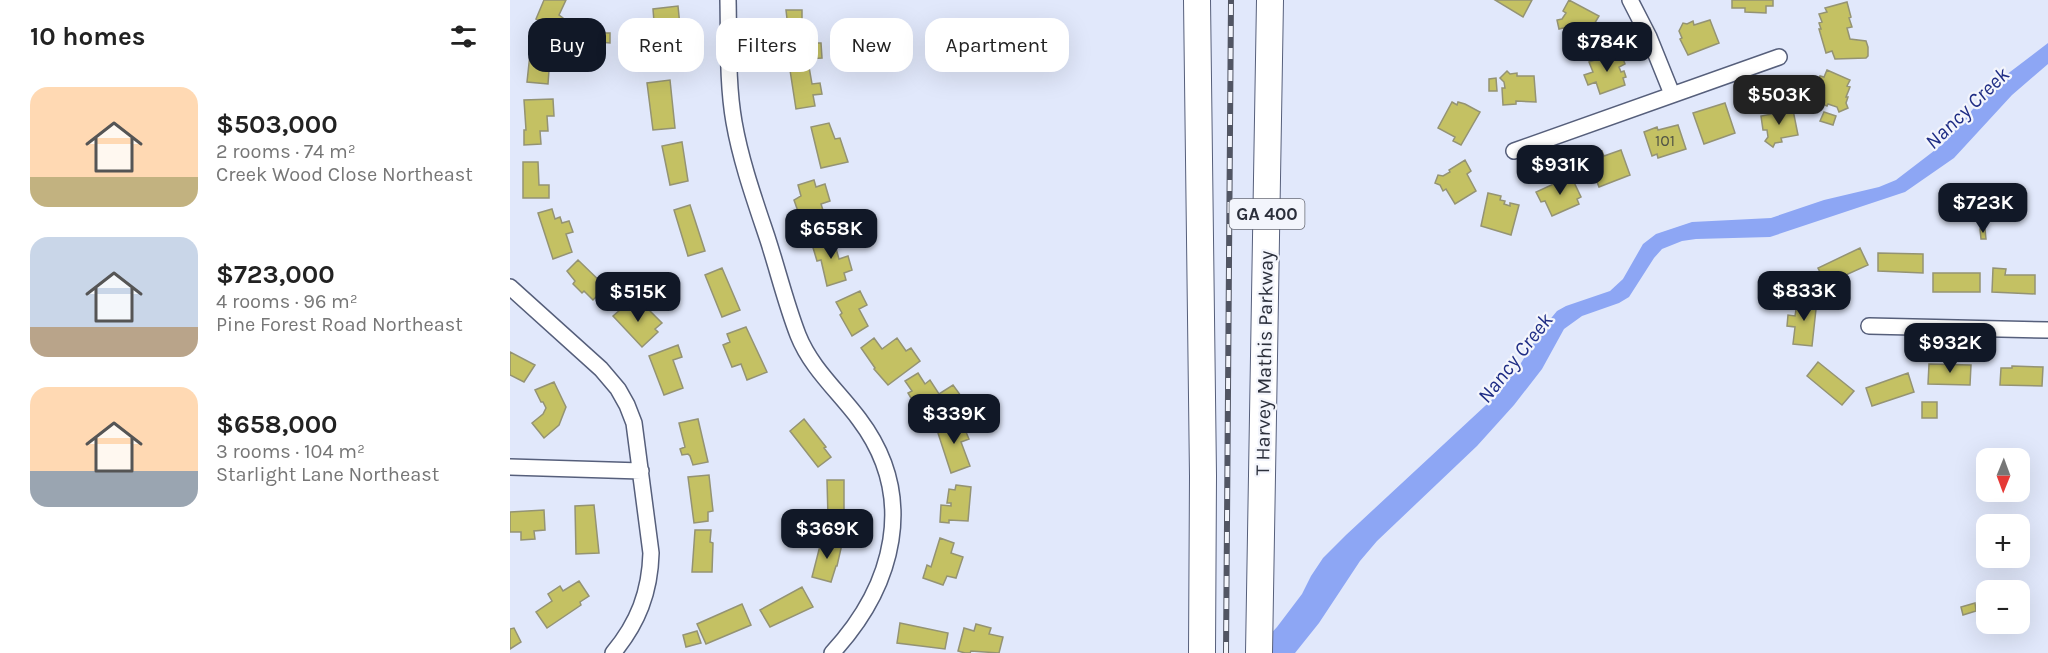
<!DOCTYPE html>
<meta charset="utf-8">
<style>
:root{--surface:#fff;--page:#f2f2f2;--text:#222;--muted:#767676;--accent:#111827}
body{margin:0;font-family:Karla,sans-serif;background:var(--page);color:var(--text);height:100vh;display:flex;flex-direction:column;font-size:22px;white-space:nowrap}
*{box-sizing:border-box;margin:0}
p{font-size:20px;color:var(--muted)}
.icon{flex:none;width:33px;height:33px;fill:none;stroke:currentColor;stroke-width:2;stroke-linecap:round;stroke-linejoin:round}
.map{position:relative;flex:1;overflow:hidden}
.details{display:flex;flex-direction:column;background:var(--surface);width:510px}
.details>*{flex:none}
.banner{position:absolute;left:18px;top:18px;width:570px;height:54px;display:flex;gap:12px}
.needle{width:39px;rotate:181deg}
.buttons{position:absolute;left:1466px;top:448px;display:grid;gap:12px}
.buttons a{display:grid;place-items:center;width:54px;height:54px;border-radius:12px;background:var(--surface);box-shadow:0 6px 24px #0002;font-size:30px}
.price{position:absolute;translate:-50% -51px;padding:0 14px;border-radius:12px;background:var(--accent);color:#fff;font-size:20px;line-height:39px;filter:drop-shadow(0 2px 3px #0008)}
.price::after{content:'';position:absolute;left:50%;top:36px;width:18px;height:14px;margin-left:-9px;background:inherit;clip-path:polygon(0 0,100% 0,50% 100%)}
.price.on{background:#222;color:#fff}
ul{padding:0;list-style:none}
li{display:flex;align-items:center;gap:18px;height:150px;padding:0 30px}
li span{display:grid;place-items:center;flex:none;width:168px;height:120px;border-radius:18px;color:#555}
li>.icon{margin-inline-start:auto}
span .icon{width:72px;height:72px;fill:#fffc;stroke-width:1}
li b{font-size:26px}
h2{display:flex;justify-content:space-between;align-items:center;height:72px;padding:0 30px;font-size:26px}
.tag{padding:0 21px;border-radius:18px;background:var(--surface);box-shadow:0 6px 24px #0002;font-size:21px;line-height:54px}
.tag.on{background:var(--accent);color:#fff}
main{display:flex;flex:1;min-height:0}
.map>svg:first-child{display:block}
</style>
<main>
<section class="details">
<h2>10 homes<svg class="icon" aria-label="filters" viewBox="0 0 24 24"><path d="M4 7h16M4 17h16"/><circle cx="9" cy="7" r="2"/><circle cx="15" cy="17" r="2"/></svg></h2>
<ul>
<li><span style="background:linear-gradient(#ffd9b3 75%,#c2b280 0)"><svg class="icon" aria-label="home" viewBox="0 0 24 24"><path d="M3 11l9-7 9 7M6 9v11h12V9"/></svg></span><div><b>$503,000</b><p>2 rooms · 74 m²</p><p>Creek Wood Close Northeast</p></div></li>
<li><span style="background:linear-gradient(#c9d6e8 75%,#b9a48a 0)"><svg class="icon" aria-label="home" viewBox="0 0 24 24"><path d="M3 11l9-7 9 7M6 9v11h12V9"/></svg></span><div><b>$723,000</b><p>4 rooms · 96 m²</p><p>Pine Forest Road Northeast</p></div></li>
<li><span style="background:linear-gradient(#ffd9b3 70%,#9aa5b1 0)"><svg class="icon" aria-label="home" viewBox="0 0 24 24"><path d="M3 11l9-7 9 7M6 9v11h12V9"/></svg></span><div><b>$658,000</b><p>3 rooms · 104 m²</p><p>Starlight Lane Northeast</p></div></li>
</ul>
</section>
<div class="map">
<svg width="1538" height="653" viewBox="0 0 1538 653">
<rect width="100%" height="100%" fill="#e1e8fb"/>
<path fill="#8da6f4" d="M1538,43v21l-36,31 -58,63 -49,34 -135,45 -74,2 -14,2 -20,8 -8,9 -25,39 -10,6 -37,13 -18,13 -22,40 -28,36 -37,41 -100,95 -17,20 -41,62 -24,30h-42l24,-26 25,-33 9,-18 12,-18 23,-23 153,-142 22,-30 22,-35 14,-17 9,-5 44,-15 13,-12 20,-35 13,-10 36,-12 79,-4 53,-18 55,-13 17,-7 47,-36 36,-42 27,-27z"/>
<path fill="#c4c163" stroke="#949373" stroke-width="1.5" d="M34,0h22l-7,15 4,3 1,4 -4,6 -3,1 -9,-5 -1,3 -9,-5 1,-2 -3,-1z
M985,0h37l-9,17z
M1059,0l30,16 -13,22 -15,-9 -2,3 -6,-4 -4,1 -2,-9 5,-1 4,-6 -3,-2z
M1222,0h41v6h-7v7l-21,-1v-4h-13z
M1337,2l4,15 -2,1 3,9 -5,1 3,11 16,2 2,6v9l-2,2 -31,1 -3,-8 -6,2 -7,-24h2l-2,-6 3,-1 -3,-8 8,-2 -2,-4z
M168,6l6,60 -27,3 -1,-14 -3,1 -2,-19 10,-1 -1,-15 -6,1 -1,-13z
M276,10h16v20h10v13h9l1,15 -38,2 -1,-9h-7l-1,-10h7v-4h2l-1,-17 4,-1z
M1200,20l9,23 -31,12 -8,-16 2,-1 -3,-7 4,-8 4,1 6,-3 1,4z
M89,33h11v10l-11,-1z
M22,35l17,2 -1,12 11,2 -2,20 -8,-1 -1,14 -21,-2z
M1110,51l5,13 -6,3 2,5 3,-1 2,6 -3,1 2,7 -25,9 -4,-12 -8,3 -4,-10 9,-3 -4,-10z
M299,67l3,17 8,-1 2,11 -9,1 2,11 -19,3 -6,-39z
M1317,70l23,10 -3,6 3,1 -4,10h2l-2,6 2,5 -9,4 -2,-5 -9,-3 -1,2 -14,-6 9,-17 -4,-1 2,-6 4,1z
M997,71l3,3 7,-1v3h17l2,26 -20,-1v3l-13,1 -1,-17h3l-1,-6 -4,-4z
M986,78l1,13h-8v-12z
M160,80l5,48 -22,2 -6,-47z
M43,99l1,17h-7l1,15h-8l1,13 -17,1v-15h2l-2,-30z
M942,102l5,3 1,-3 7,2 15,8 -19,33 -8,-4 2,-4 -17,-9z
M1215,103l10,30 -31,11 -11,-31z
M1283,110l5,25 -17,3 1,4 -7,1 -2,4 -8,-6 3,-4 -1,-7h-4l-2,-14z
M1314,112l12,4 -3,9 -13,-4z
M319,123l6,16 5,-1 8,24 -27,6 -10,-41z
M1168,125l8,24 -28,9 -1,-4 -5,2 -8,-24 13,-5 1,3z
M172,142l6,39 -18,4 -8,-39z
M1111,150l9,25 -31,12 -12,-31 10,-5v2l5,-2 2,5z
M955,160l6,11 -4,3 9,17 -21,13 -9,-15 -3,2 -3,-6 -5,-2 3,-8 5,1 7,-4 -1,-2z
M13,162h15l1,23h10v13h-26z
M1061,176l10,21 -4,2 2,5 -27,12 -7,-15 -4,1 -5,-10z
M304,180l2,7 9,-3 5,17 -9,3 7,22 -19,6 -5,-16 -4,1 -6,-17 7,-4 -3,-11z
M978,193l13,3 -1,4 5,1 -1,3 6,2v-3l9,2 -8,30 -30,-9z
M180,205l15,46 -17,5 -14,-46z
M42,209l3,10 5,-2 2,6 7,-2 4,11 -7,2 6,18 -19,7 -15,-46z
M1470,229h5l1,10h-5z
M322,234l7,25 9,-3 4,14 -8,3 2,7 -19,6 -6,-26 -4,1 -6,-20z
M1350,248l8,17 -42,19 -8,-16z
M1368,253l45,1v19l-45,-2z
M68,260l28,27 -13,13 -9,-9 -2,2 -9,-9 2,-3 -8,-10z
M212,268l18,42 -18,7 -17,-42z
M1483,268l13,1 -1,6h30v19l-43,-2z
M1423,273h47v19h-47z
M350,291l7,14 -8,4 9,17 -16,10 -12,-21 2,-2 -6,-11z
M1288,297l19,3 -5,46 -19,-2 2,-17 -8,-1 1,-11 7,1z
M119,302l10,11 7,-6 16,16 -7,6 3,3 -16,15 -29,-31z
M236,327l21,45 -20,8 -6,-16 -9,3 -9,-22 7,-3 -3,-8z
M364,338l8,11 15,-11 9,13 5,-3 9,13 -32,24 -14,-16 1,-1 -14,-20z
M168,345l4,12 -9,3 10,28 -19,7 -15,-39z
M0,352l25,13 -11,17 -14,-7z
M1308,362l36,29 -12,14 -35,-29z
M1419,364l42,1 -1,20 -42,-1z
M1502,366l31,1 -1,19 -42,-1 1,-17h11z
M408,373l7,11 5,-4 9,14 14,-9 8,11 -37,24 -16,-27 4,-2 -7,-10z
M1398,373l6,19 -42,14 -6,-18z
M44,382l12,25 -7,18 -15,13 -12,-15 11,-9 3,-6 -3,-6h-2l-6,-12z
M1412,402h15v16h-15z
M188,419l10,43 -15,3 -3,-9 -2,-2 -6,1 -2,-6 5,-2 -6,-24z
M294,419l22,28 -2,1 7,9 -13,10 -28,-36z
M443,420l2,8 8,-3 6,14 -8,3 9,24 -19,7 -15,-46z
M199,475l4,36 -5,1v9l-14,2 -6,-46z
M317,480h17v38h-16z
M446,485l15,2 -3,34 -19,-1v3l-9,-1 1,-17 10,1v-3h-4l2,-14 6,1z
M84,505l5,48 -23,1 -1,-48z
M34,510l1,20 -11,1 1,8 -14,1v-8h-11v-20z
M185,530h16l-1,12 3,1 -1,29h-20z
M312,538l20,6 -5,22h-1l-5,16 -19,-5z
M430,538l14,5 -3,10 12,4 -7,21 -9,-2 -4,9 -20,-7 4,-13 4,2z
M69,581l10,15 -9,6 1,3 -34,23 -11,-16 16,-11 -4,-7 12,-8 3,5z
M292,587l11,20 -43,20 -10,-17z
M1465,603l1,8 -13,4 -2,-8z
M232,604l9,21 -45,19 -9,-20z
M1473,609l3,1v9l-6,-2z
M390,623l48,10 -3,16 -48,-6z
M466,624l15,4 -2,6 14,3 -4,16 -28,-2 -1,2h-5l-7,-2 6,-23 10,3z
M4,628l7,14 -11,7v-20z
M187,631l4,12 -15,4 -3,-12z"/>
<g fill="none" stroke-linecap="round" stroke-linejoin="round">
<g stroke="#565f7b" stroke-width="18">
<path id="minor" d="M218,0c1,40 -1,82 6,122 7,40 21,79 34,118 10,31 18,64 30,95 13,33 40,56 61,84 59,78 35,167 -27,234
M1120,0l19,37 23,57
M1004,151l265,-94
M0,287l91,82 17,20 9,16 7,18 17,130c-1,39 -13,70 -38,100
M1359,326l179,4
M0,467l131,4"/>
</g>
<g stroke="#565f7b" stroke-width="28">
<path id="motorway" d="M687,0l6,476 -1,177
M749,653l11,-653"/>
</g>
<use href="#minor" stroke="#fff" stroke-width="15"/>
<use href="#motorway" stroke="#fff" stroke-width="26"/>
<g stroke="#515563" stroke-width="6">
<path id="rail" d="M716,653l5,-653"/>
</g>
<use href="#rail" stroke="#f3f5fc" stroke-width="4" stroke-dasharray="11" stroke-linecap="butt"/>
</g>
<g text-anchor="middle" stroke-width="4.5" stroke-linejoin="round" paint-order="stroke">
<g font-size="16" fill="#515445">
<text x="1155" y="146">101</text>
</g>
<rect fill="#f3f5fc" stroke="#676a75" stroke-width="1.5" x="719.5" y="199" width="75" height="30" rx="4.5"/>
<g font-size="18" font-weight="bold" fill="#2b2f3b">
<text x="757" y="220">GA 400</text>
</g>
<g font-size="20" fill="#2b2f3b" stroke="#f3f5fc">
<text transform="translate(754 363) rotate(-89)" y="7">T Harvey Mathis Parkway</text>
</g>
<g font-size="21" font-style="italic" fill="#1f2d85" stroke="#f3f5fc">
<text transform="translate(1457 108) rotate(-44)" y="7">Nancy Creek</text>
<text transform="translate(1005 358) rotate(-52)" y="7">Nancy Creek</text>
</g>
</g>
</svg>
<div class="buttons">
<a><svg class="needle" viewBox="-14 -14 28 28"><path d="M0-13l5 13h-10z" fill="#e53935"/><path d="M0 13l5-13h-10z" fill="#767676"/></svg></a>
<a>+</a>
<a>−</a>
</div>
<b class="price" style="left:1097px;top:73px">$784K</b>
<b class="price on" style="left:1269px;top:126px">$503K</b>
<b class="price" style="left:1050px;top:196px">$931K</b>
<b class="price" style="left:1473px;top:234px">$723K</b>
<b class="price" style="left:321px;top:260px">$658K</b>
<b class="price" style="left:1294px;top:322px">$833K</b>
<b class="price" style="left:128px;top:323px">$515K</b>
<b class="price" style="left:1440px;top:374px">$932K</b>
<b class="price" style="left:444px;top:445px">$339K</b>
<b class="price" style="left:317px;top:560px">$369K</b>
<div class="banner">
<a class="tag on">Buy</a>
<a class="tag">Rent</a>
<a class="tag">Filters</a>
<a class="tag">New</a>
<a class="tag">Apartment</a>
</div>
</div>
</main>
